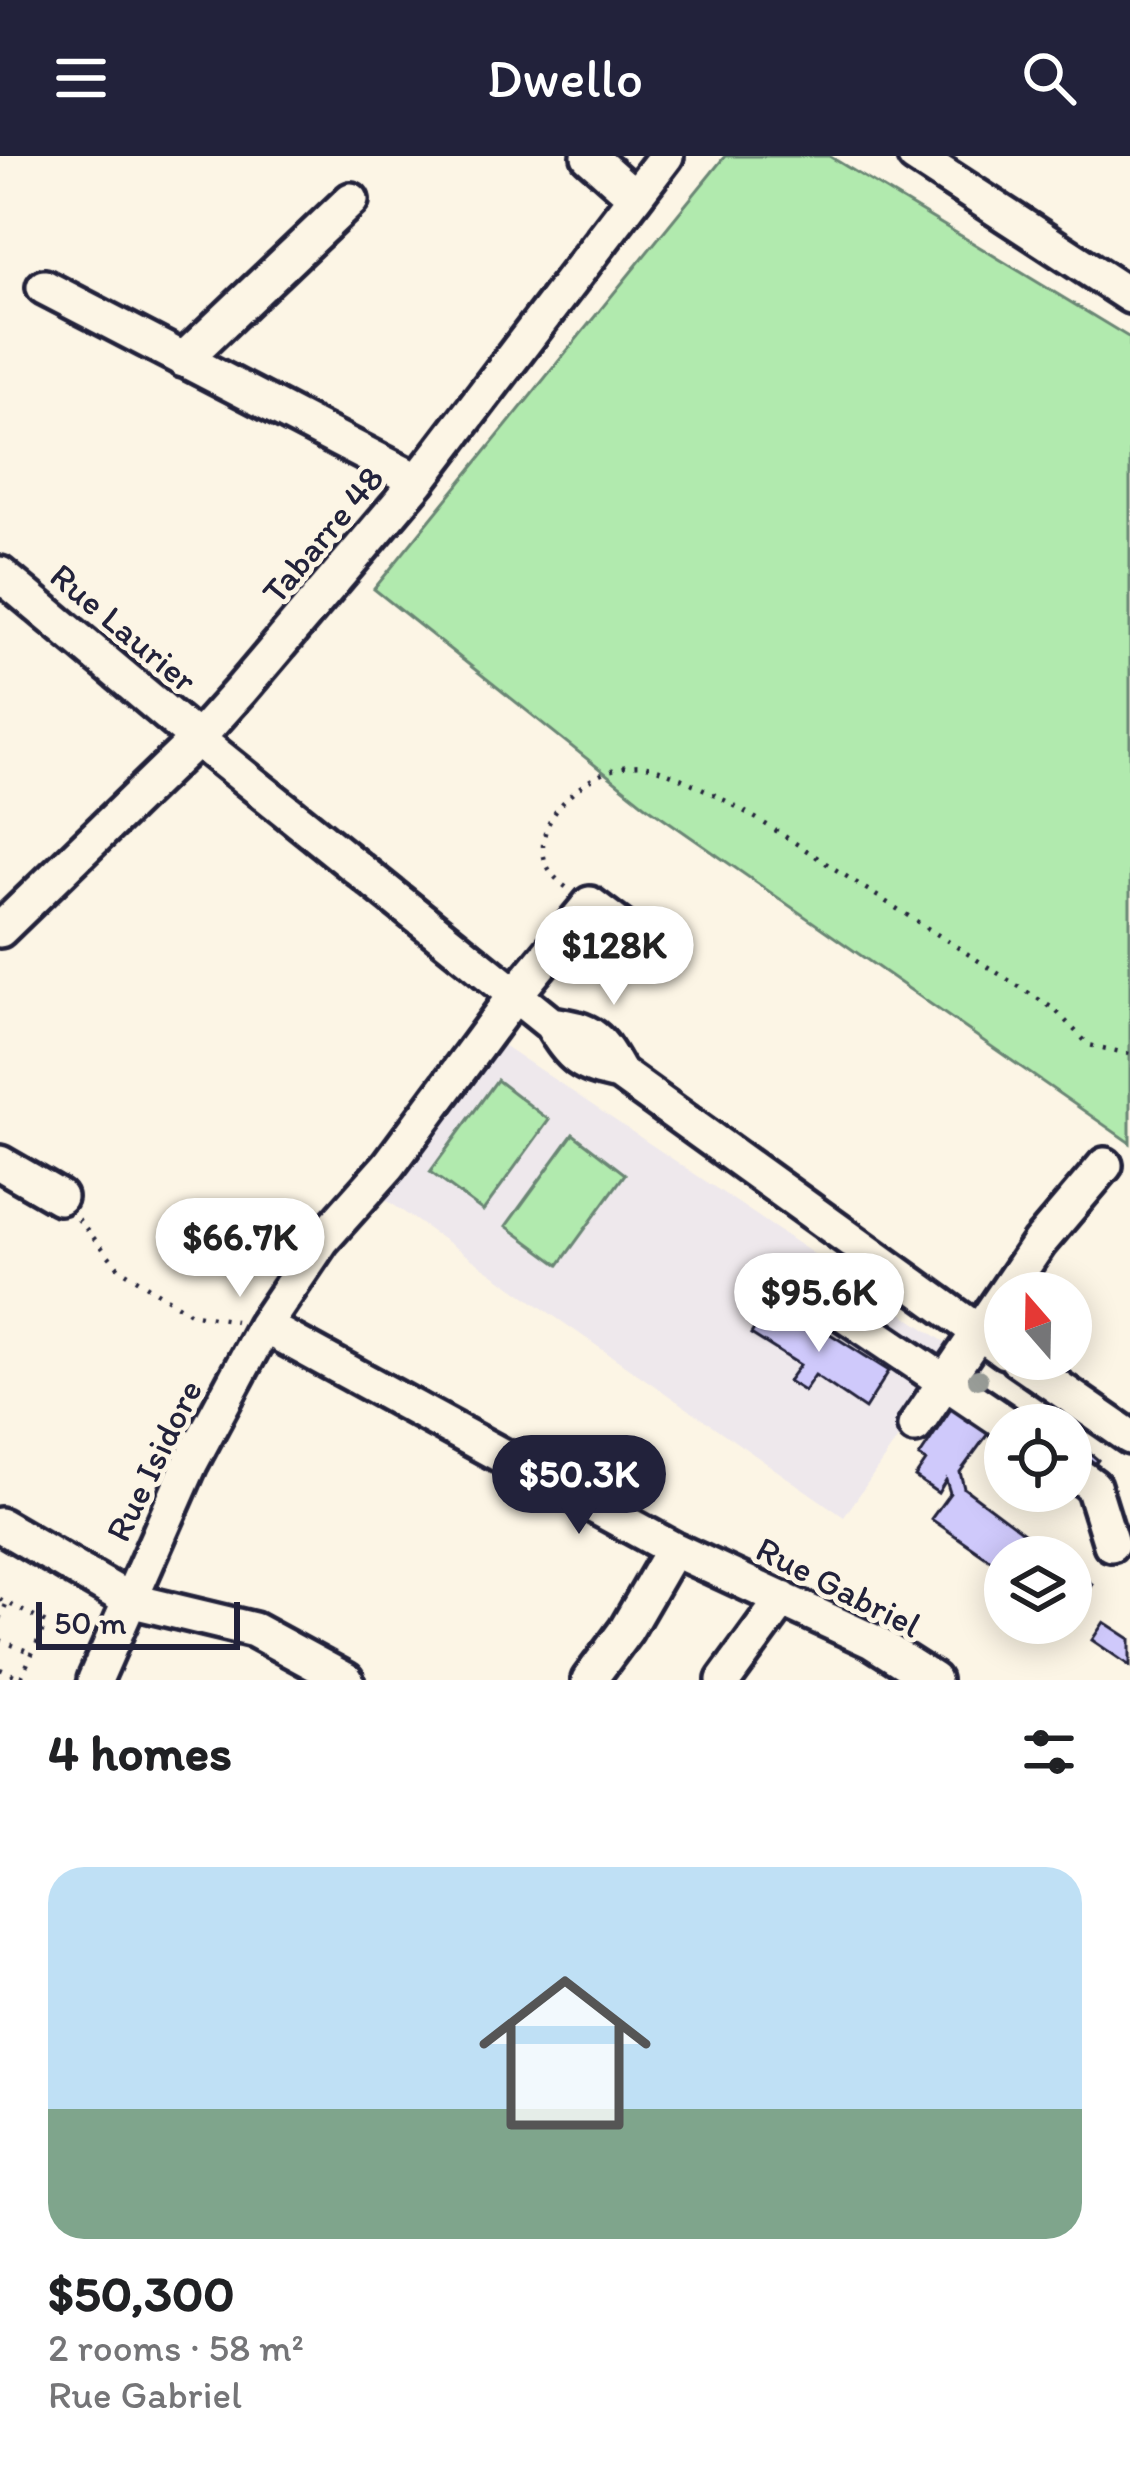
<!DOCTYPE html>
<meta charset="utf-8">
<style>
:root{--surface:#fff;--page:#f6f6f6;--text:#202124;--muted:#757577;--line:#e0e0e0;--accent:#22223b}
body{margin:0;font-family:Itim,sans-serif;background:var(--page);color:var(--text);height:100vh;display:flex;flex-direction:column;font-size:45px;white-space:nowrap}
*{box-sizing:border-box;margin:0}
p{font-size:39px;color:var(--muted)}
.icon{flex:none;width:66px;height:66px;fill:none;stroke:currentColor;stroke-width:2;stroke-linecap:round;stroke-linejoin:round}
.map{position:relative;height:1524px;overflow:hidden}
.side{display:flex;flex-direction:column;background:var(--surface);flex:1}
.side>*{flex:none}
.needle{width:78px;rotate:340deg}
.buttons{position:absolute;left:984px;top:1116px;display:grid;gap:24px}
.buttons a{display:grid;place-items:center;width:108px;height:108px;border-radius:50%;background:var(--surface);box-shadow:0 6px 30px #0003;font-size:60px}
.scale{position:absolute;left:36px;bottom:30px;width:204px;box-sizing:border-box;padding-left:12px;border:6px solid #22223b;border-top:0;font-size:33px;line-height:42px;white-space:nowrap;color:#22223b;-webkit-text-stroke:9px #fcf5e5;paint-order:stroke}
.price{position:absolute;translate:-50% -102px;padding:0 27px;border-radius:42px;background:#fff;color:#222;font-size:39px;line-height:78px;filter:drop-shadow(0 3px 6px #0008)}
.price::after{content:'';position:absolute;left:50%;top:72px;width:36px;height:27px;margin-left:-18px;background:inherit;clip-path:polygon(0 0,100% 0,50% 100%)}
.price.active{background:var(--accent);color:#fff}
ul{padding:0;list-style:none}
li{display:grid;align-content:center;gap:24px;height:636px;padding:0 48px}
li+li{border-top:3px solid var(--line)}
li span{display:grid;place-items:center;height:372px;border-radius:36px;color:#555}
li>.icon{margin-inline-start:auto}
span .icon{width:216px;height:216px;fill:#fffc;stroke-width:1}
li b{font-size:51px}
h2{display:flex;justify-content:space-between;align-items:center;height:144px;padding:0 48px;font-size:51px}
header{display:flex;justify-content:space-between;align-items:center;height:156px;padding:0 48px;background:var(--accent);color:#fff;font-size:54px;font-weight:600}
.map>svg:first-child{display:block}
</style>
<header><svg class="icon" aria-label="menu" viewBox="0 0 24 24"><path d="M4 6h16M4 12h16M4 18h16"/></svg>Dwello<svg class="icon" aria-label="search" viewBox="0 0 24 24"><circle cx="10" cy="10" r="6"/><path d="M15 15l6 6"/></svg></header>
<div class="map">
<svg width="1130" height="1524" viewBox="0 0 1130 1524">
<rect width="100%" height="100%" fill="#fcf5e5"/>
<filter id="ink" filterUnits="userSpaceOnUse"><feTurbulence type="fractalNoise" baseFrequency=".00833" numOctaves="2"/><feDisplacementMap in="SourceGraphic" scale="24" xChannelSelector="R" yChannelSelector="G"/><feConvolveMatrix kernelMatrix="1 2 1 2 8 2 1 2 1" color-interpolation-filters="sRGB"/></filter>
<g filter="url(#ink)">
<path fill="#eee8ec" d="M497,885l461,310 -114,166 -459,-318z"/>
<path fill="#b1eaae" stroke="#6a8674" stroke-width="3" d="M725,0h104l301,182v805l-485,-338 -271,-216z
M497,924l52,40 -66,91 -53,-39z
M573,978l52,40 -66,91 -53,-39z"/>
<path fill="#cfc9fb" stroke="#22223b" stroke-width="3" d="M773,1142l116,73 -24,38 -50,-34 -11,16 -16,-10 12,-16 -49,-31z
M953,1250l37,25 -30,41 4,16 92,69h-51v13l-74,-51 19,-26 -4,-13 -8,13 -23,-16 11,-16 -7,-4z
M1071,1281l27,23 -11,14 -16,-13z
M1071,1412l21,16 -20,33 -1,-1z
M1104,1466l26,17v27l-38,-26z"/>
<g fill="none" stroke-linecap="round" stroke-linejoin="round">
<g stroke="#22223b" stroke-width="42">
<path id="minor" d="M589,0l45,40
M915,0l215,140
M44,131l374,194
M183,204l168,-160
M0,418l197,165 354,285c21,35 29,41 68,49l386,278
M0,774l197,-191 43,-48 178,-210 248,-325
M551,868c43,6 48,13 68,49
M0,1007l59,34
M813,1137l196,132
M264,1170l409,223 199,92 61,39
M1017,1203l113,78
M915,1270l124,-183 66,-78
M1071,1314l22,16 18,58
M0,1369l129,75 125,30 92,50
M95,1524l95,-216 74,-138 58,-86 67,-75 125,-169 76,-92 65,49
M589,1524l37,-50 47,-81
M724,1524l59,-81"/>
</g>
<path stroke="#22223b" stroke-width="4.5" stroke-dasharray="3 9" stroke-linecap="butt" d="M566,731c-69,-50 34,-138 88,-119 64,22 127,66 184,103 72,46 144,92 216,138l35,36 41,9
M78,1063l41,49 71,45 45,8
M0,1443l46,24 -26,57
M0,1463l7,-17
M0,1484l32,13
M0,1513l21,9"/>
<use href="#minor" stroke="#fcf5e5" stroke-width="33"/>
</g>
<circle fill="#989c97" cx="978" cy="1223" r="10"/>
</g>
<g text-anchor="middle" stroke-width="10" stroke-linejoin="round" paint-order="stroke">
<g font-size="36" fill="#22223b" stroke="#fcf5e5">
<text transform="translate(322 378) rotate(-50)" y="13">Tabarre 48</text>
<text transform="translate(124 471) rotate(40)" y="13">Rue Laurier</text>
<text transform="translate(153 1304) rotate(-64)" y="13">Rue Isidore</text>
<text transform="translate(839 1430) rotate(27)" y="13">Rue Gabriel</text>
</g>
</g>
</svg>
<div class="buttons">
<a><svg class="needle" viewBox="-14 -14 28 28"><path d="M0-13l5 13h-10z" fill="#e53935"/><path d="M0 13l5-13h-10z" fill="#757577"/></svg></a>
<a><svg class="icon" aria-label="locate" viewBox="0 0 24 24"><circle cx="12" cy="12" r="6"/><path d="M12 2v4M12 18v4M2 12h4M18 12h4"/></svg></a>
<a><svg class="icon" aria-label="layers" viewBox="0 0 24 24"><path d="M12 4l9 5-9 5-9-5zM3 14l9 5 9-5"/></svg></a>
</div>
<div class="scale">50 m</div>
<b class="price" style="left:614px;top:852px">$128K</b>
<b class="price" style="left:240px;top:1144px">$66.7K</b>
<b class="price" style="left:819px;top:1199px">$95.6K</b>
<b class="price active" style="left:579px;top:1381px">$50.3K</b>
</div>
<section class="side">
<h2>4 homes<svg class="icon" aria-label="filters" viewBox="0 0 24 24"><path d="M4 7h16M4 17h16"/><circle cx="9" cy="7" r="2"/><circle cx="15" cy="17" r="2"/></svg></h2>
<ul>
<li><span style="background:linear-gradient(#bfe0f5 65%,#7fa58c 0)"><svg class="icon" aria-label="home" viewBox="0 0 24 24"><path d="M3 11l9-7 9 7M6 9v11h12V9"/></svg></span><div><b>$50,300</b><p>2 rooms · 58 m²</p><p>Rue Gabriel</p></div></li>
</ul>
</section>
